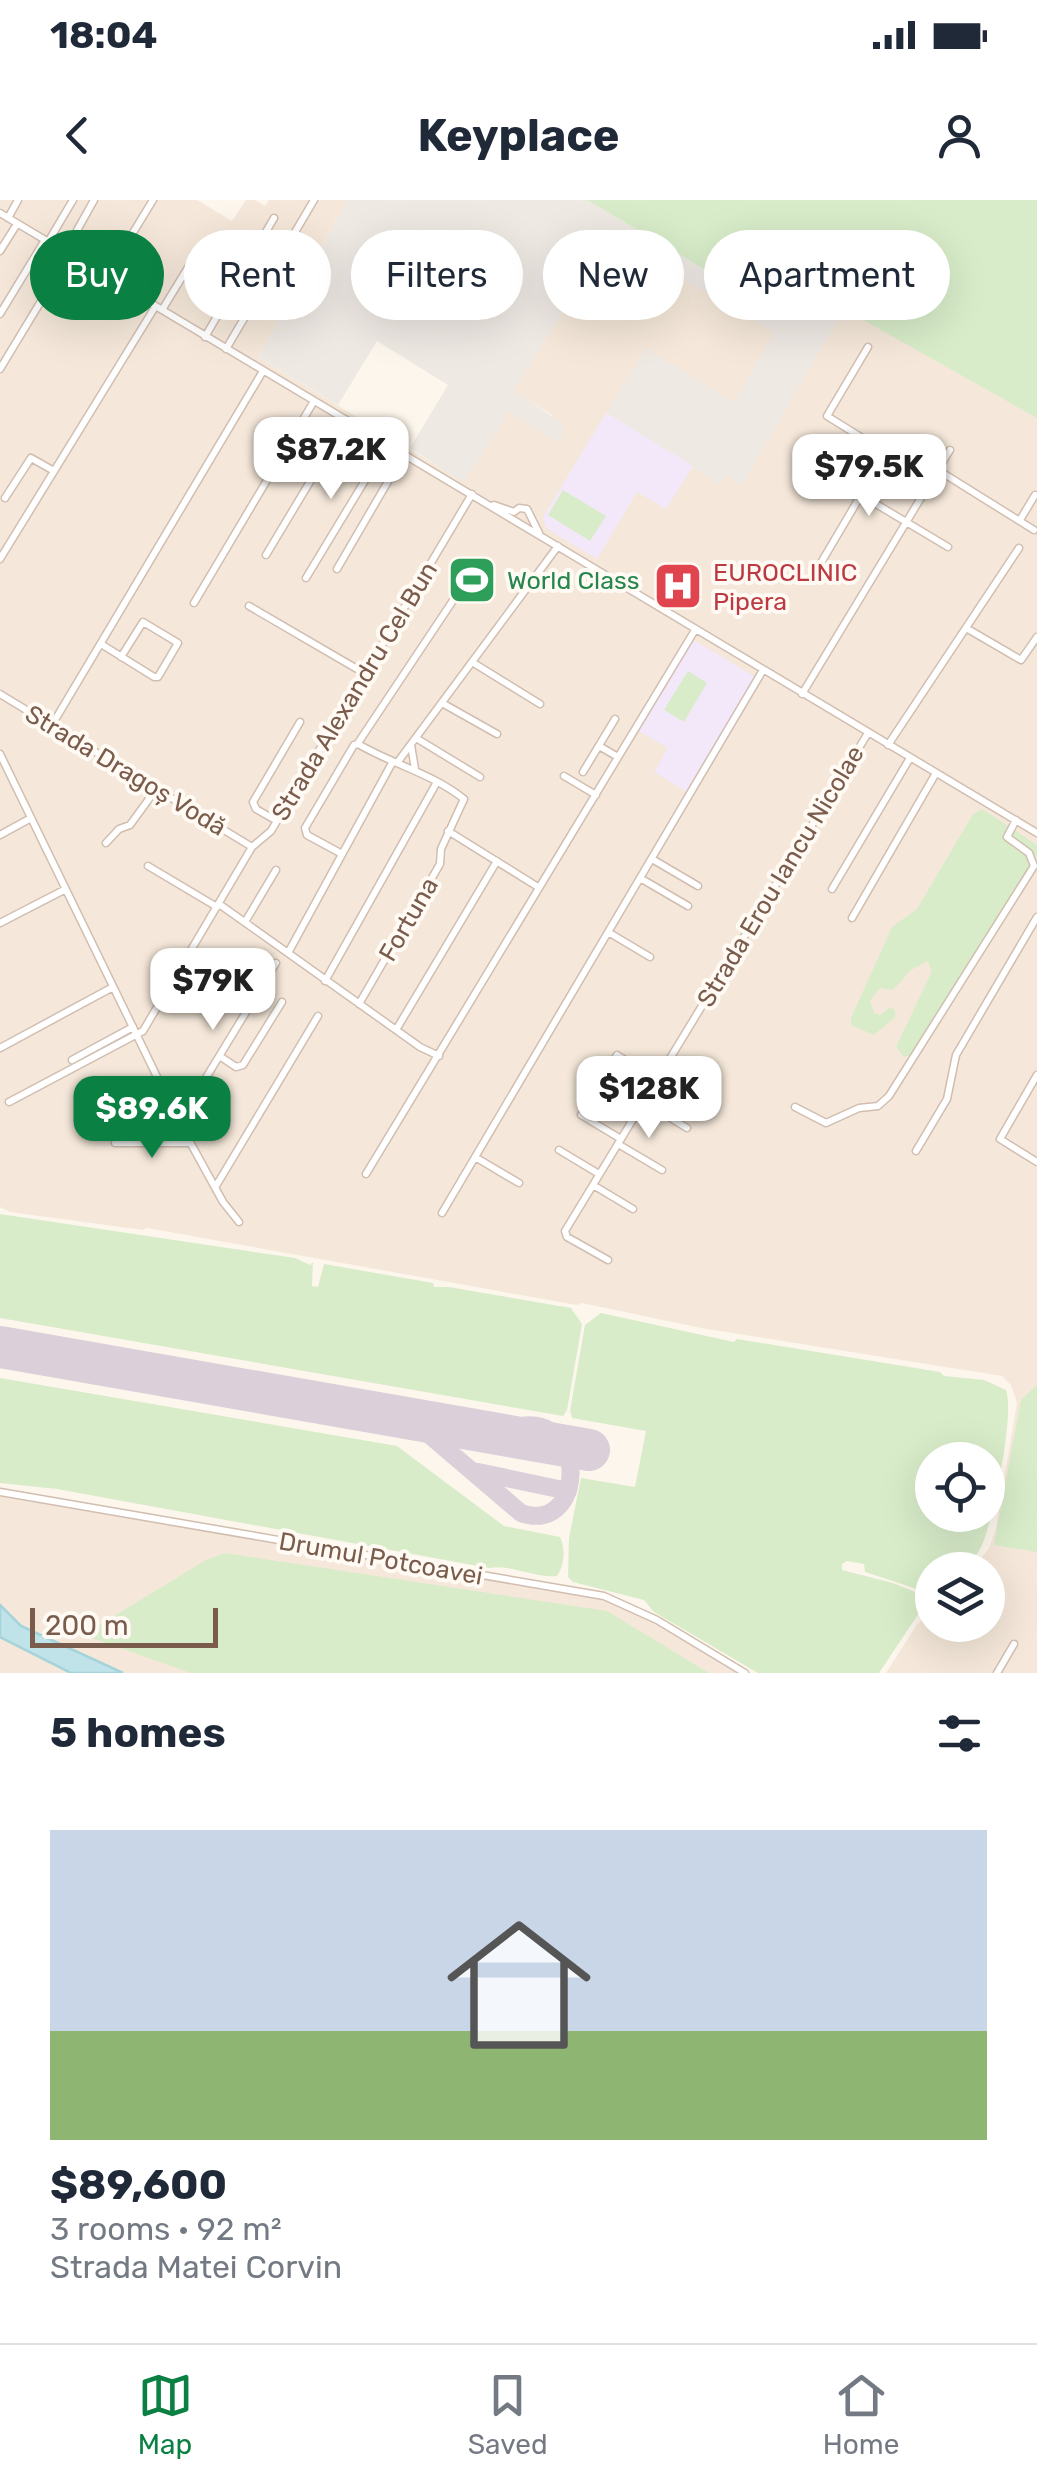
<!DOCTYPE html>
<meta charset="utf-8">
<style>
:root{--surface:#fff;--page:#f2f2f3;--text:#1f2937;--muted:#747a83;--line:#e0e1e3;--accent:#0b8043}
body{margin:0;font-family:Rubik,sans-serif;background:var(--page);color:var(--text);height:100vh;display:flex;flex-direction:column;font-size:38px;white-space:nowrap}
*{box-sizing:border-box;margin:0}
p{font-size:32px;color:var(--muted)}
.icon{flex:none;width:55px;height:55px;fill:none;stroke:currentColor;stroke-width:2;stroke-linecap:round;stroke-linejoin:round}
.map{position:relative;height:1473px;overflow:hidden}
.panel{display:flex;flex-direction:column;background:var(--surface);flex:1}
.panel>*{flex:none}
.guide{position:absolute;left:30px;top:30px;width:978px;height:90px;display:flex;gap:20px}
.controls{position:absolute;left:915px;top:1242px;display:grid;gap:20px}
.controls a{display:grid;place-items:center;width:90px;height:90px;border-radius:50%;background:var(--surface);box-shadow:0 10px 40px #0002;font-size:50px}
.scale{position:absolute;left:30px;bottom:25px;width:188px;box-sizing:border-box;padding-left:10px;border:5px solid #7a5c4d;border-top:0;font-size:28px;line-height:35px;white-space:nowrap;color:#7a5c4d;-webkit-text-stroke:8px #fffaf3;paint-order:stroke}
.price{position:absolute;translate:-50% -85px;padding:0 22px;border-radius:20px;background:#fff;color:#222;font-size:32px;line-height:65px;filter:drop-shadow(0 2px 5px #0008)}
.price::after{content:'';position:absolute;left:50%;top:60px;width:30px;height:22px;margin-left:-15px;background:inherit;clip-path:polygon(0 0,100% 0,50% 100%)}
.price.current{background:var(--accent);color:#fff}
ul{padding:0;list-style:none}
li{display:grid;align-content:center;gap:20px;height:530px;padding:0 50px}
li+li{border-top:2px solid var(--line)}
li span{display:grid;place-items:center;height:310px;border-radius:0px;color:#555}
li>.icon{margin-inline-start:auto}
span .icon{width:180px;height:180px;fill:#fffc;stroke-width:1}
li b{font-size:42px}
h2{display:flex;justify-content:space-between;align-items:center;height:120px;padding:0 50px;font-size:42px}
.pill{padding:0 35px;border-radius:45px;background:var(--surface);box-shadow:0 10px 40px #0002;font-size:35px;line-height:90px}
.pill.current{background:var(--accent);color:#fff}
.status{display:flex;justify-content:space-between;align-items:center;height:70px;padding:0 50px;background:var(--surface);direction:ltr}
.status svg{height:28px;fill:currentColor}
header{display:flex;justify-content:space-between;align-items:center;height:130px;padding:0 50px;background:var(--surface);font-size:45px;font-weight:700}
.tab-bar{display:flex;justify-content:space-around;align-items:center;height:140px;border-top:2px solid var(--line);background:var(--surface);font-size:28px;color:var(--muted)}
.tab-bar a{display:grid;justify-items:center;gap:5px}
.tab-bar .current{color:var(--accent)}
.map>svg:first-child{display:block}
</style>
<div class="status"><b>18:04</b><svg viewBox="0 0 49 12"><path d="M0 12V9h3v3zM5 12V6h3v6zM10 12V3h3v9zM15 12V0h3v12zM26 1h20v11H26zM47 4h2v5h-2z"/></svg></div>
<header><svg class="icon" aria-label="back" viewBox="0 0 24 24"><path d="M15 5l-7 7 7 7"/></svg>Keyplace<svg class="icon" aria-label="person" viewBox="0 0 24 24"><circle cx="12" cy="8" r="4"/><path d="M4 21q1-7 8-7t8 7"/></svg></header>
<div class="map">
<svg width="1037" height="1473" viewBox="0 0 1037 1473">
<rect width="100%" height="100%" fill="#fdf6ec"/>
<path fill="#f5e8da" d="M0,0h197l35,21 14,-21h9l10,6 4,-6h79l-90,157 206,125 45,-70 49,31 -6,-28 -39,-24 97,-156 165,98 -41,70 -128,11 114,70 122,-173 -109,-64 304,-47v1473h-151l30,-47 16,-17v16h56v-55h-16l17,-22 7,-20 21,-125 -6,-18 -9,-9 -301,-48 -119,-25 -5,2 -430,-77 -4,2 -133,-18 -10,-5z
M0,1288l606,107 47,21 97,57h-750z"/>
<path fill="#efe9e4" d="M348,0h239l128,75 18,-28 110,64 -101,174 -16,-10 -6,9 -114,-71 40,-65 88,54 40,-69 -165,-97 -95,155 48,32 2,8 -6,12 -49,-31 -45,71 -54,-35 38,-63 -71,-44 -39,64 -80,-48z"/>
<path fill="#f3e8fa" d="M606,213l87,53 -27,43 -29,-17 -40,67 -51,-31 -3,-11z
M692,439l63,38 -68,115 -33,-20 14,-24 -31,-18z"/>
<path fill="#d8ecc9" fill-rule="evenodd" d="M587,0h450v218l-303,-171 -18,29z
M563,290l43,26 -16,25 -42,-26z
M688,471l19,12 -23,39 -20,-12z
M982,609l55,36v11l-125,199 -8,2 -8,-10 36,-76 -4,-10 -17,9 -18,20 -13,-2 -10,13 4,12 6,2 10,-8 5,3v7l-21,18 -23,-10v-7l41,-91 25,-18 56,-95z
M0,1014l295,44 15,7 3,-3 -1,24 6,1 6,-23 109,19 1,4h15l122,21 11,16 -15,86 -4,6 -563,-98z
M601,1113l133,29 3,-3 203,33 4,4 40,4 22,10c9,24 -13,130 -24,155 -5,10 -11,18 -19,25h-31v24l-67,-22 -1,-8 -17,-3 -5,3v6l51,13 32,13 2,5 -48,72h-121l-104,-61 -10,-12 -71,-18 -5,-5 1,-39 12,-60 54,9 11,-56 -74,-13 -2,-7 15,-86zM932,1260h56v55h-56z
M0,1178l397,68 107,80 56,11c6,12 4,29 -3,39 -24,2 -45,-12 -68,-8l-432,-79 -57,-6z
M1037,1185v167l-43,-7 27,-145z
M225,1353l382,58 102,62h-518l-108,-38 123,-75z"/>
<path fill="#bfe3e8" stroke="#a5d3da" stroke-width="2.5" d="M0,1405l21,21 102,47h-52l-71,-36z"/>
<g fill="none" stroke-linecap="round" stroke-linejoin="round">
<path stroke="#dbcfda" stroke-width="18" d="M394,1215l32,17 95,81c70,25 69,-124 -23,-79
M478,1272l90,19"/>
<path stroke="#dbcfda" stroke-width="42" d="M0,1147l589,103"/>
<g stroke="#d1beb0" stroke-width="9">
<path id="minor" d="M0,13l1037,620
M8,18l10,-18
M48,42l25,-42
M0,51l17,-27
M65,52l29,-52
M106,77l47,-77
M162,110l33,-54
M0,114l45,-74
M205,137l69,-119
M868,147l-41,69 104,65
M226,149l88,-149
M0,169l69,-114
M938,270l96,60
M5,298l26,-40 23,13
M494,305l20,7 5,-4 8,1 12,24
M1020,320l15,-25
M266,355l81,-135
M0,359l155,-252
M337,369l67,-115
M306,378l81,-134
M812,378l49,-83 87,52
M194,403l120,-202
M249,406l115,67
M966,428l55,32 16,-23
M101,444l53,33h4l20,-34 -35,-21 -22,35
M472,462l68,42
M0,494l252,153
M802,494l148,-244
M442,503l55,31
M52,525l211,-354
M416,538l64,39
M358,543l96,-144
M411,545l4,24
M888,545l131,-197
M599,546l19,11
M0,554l179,368 44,80 16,20
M392,563l-104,190 132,94 19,9
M397,563l161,-217
M583,572l32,-53
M564,576l32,19
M277,621l-21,-12 -3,-7 47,-80
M448,631l90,56
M0,635l31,-17
M106,643l13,-14 11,-4 27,-37
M342,654l-35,-19 -2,-7 49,-83 4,-1c36,21 73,29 106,55l-23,50 -1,15 -81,140
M652,659l46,27
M148,666l69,41
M640,678l48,28
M832,689l78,-131
M219,704l69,49
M852,718l84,-145
M245,722l31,-52
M0,723l64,-33
M608,732l42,25
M325,781l112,-199
M396,830l101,-169
M0,848l113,-61
M221,857l15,10 7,-2 39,-63
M72,860l61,-33
M1037,875l-37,64 37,23
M604,878l13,-23 40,25
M643,901l44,27
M9,902l134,-71 109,-184 19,-16 201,-337
M795,907l31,16 33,-15 19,-2 11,-10 145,-230 -5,-13 -22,-16 9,-17
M581,915l40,24
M179,922l97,-159
M115,943h75
M618,944l44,26
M559,950l40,24
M916,951l31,-52 9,-44 81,-138
M475,957l44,26
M366,974l329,-544
M593,985l40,24
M216,986l102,-170
M442,1013l321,-543
M608,1060l-41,-23 -2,-6 303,-498
M0,1292l604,104 53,24 88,53
M997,1473l17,-29"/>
</g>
<use href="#minor" stroke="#fff" stroke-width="6"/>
</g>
<defs>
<g id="stadium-square" transform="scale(2.5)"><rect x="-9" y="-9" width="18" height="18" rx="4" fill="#2e9e5b" stroke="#fffaf3"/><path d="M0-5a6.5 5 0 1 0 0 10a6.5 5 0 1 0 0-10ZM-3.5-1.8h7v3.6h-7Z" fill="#fff"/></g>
<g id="hospital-square" transform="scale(2.5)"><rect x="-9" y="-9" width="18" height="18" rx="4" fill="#e0444e" stroke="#fffaf3"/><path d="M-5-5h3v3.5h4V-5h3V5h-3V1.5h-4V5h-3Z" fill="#fff"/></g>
</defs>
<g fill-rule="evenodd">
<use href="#stadium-square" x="472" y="380"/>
<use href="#hospital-square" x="678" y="386"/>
</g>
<g text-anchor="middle" stroke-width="8" stroke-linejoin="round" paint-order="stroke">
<g font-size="25" fill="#be3a42" stroke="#fffaf3" text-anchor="start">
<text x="713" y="381">EUROCLINIC<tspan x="713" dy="29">Pipera</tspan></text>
</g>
<g font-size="25" fill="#27864d" stroke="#fffaf3" text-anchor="start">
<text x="507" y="389">World Class</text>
</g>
<g font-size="25" fill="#7a5c4d" stroke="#fffaf3">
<text transform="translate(354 491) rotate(-59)" y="9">Strada Alexandru Cel Bun</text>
<text transform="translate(126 570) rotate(31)" y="9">Strada Dragoș Vodă</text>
<text transform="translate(780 676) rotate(-59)" y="9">Strada Erou Iancu Nicolae</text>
<text transform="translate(408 719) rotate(-60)" y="9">Fortuna</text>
<text transform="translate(381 1358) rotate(10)" y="9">Drumul Potcoavei</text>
</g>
</g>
</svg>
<div class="controls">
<a><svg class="icon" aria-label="locate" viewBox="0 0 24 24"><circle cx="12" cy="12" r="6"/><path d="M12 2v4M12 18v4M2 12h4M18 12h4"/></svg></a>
<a><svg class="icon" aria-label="layers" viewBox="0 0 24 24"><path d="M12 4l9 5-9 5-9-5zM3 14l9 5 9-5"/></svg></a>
</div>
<div class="scale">200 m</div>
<b class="price" style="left:331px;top:302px">$87.2K</b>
<b class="price" style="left:869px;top:319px">$79.5K</b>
<b class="price" style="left:213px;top:833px">$79K</b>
<b class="price" style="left:649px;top:941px">$128K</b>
<b class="price current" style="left:152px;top:961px">$89.6K</b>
<div class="guide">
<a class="pill current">Buy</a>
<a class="pill">Rent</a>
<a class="pill">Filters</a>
<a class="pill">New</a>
<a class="pill">Apartment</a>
</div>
</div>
<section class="panel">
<h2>5 homes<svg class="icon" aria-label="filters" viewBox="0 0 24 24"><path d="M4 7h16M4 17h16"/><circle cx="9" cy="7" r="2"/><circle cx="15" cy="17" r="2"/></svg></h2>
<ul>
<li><span style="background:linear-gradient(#c9d6e8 65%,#8fb573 0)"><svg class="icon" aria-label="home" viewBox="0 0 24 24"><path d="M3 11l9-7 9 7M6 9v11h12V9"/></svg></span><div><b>$89,600</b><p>3 rooms · 92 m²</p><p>Strada Matei Corvin</p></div></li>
</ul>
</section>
<nav class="tab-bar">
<a class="current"><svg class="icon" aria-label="map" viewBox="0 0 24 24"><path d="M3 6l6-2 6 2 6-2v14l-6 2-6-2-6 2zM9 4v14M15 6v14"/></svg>Map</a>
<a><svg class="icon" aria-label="saved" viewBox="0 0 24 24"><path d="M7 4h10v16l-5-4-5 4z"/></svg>Saved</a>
<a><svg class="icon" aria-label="home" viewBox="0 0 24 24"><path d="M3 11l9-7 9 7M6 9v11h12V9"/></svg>Home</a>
</nav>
